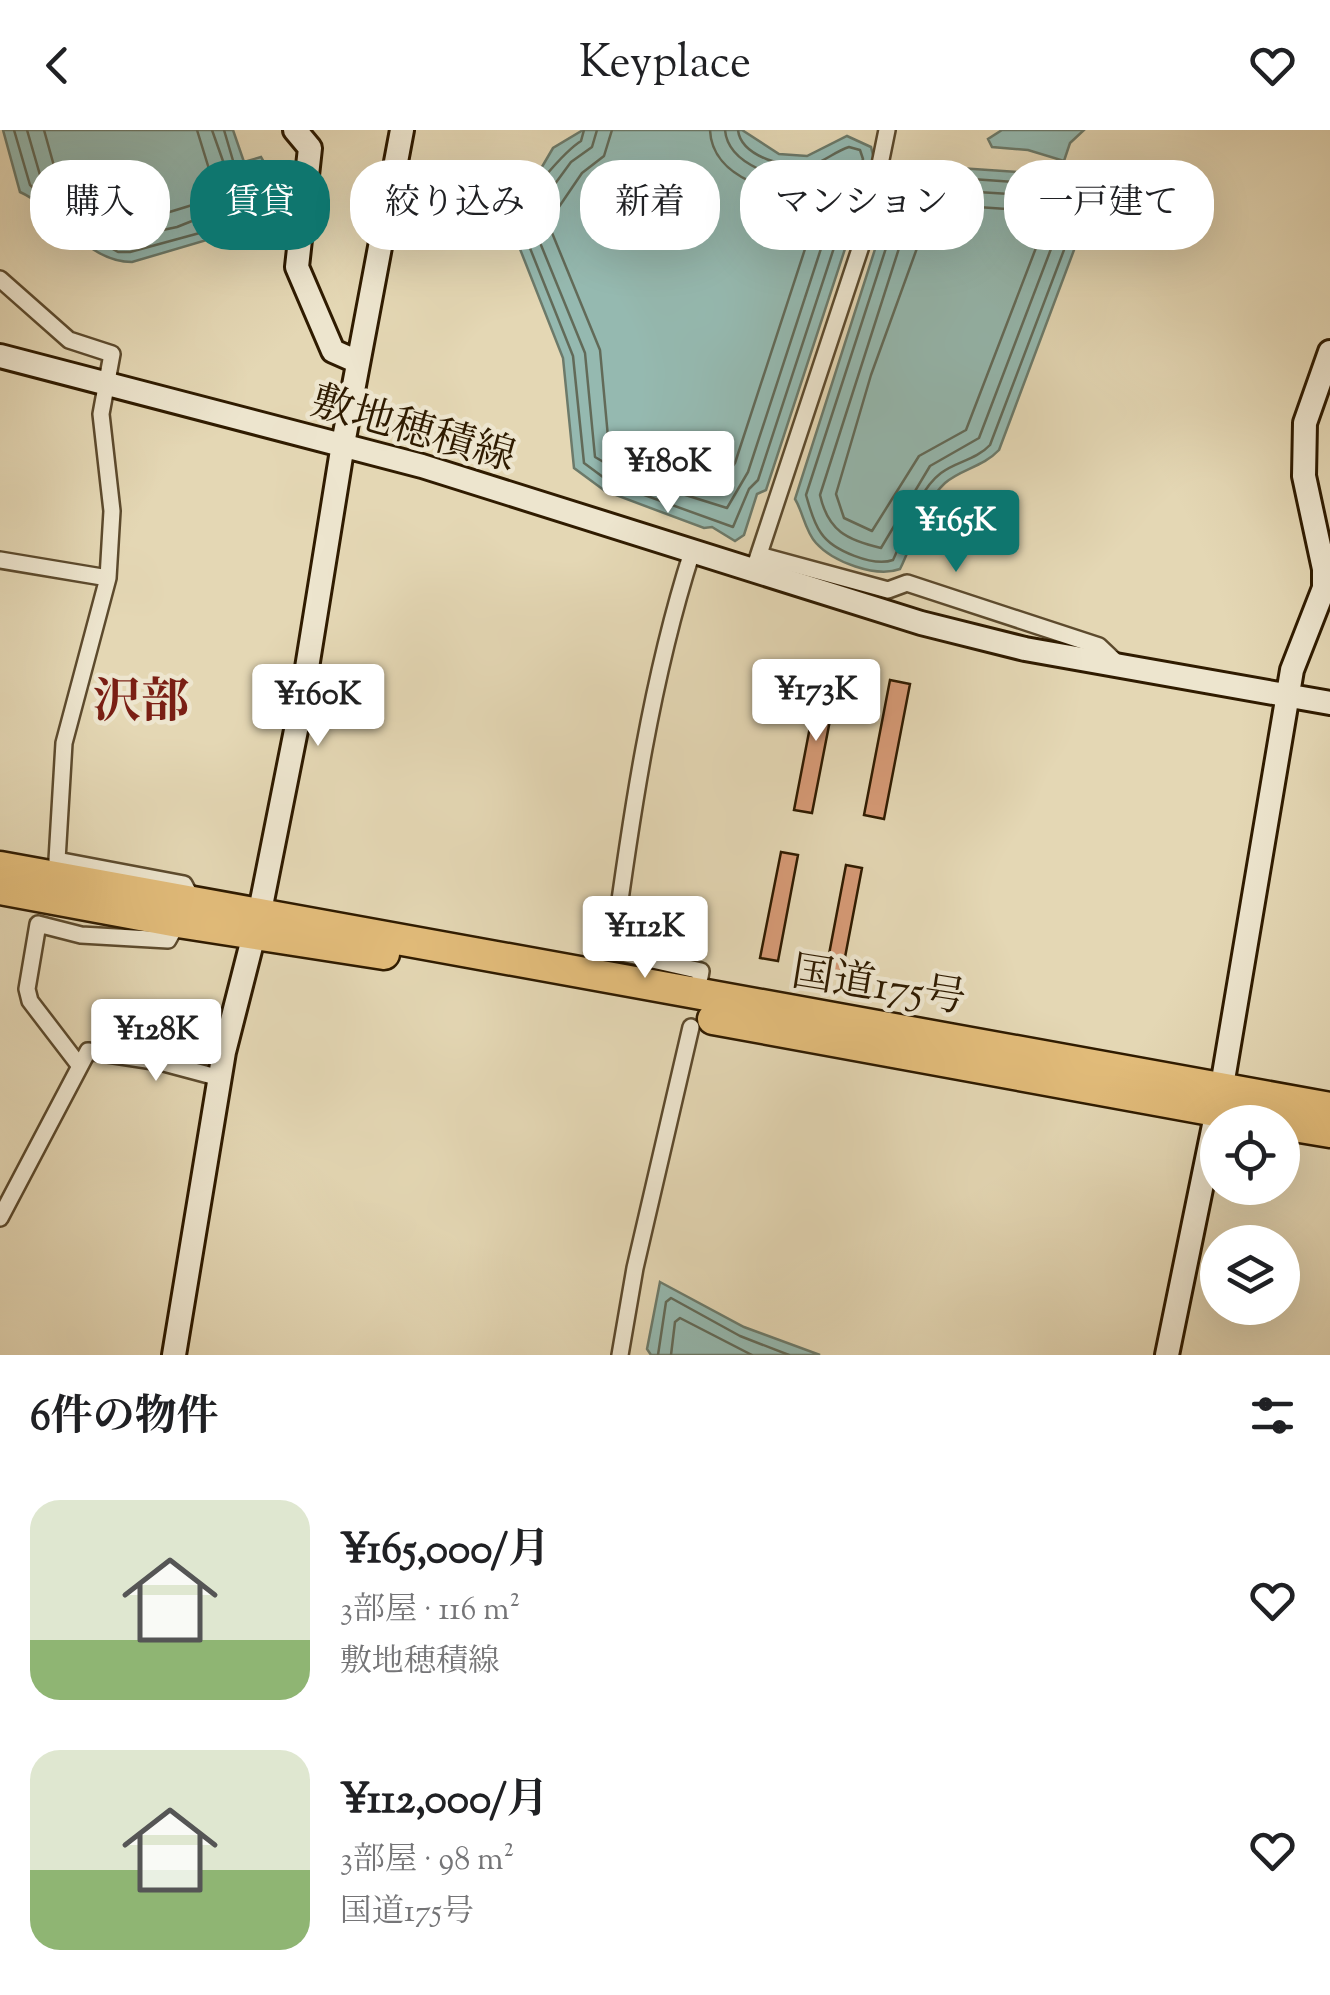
<!DOCTYPE html>
<html lang="ja">
<meta charset="utf-8">
<style>
:root{--surface:#fff;--page:#f6f6f6;--text:#202124;--muted:#757577;--accent:#0f766e}
body{margin:0;font-family:"Sorts Mill Goudy","Noto Serif JP",serif;background:var(--page);color:var(--text);height:100vh;display:flex;flex-direction:column;font-size:38px;white-space:nowrap}
*{box-sizing:border-box;margin:0}
p{font-size:32px;color:var(--muted)}
.icon{flex:none;width:55px;height:55px;fill:none;stroke:currentColor;stroke-width:2;stroke-linecap:round;stroke-linejoin:round}
.map{position:relative;height:1225px;overflow:hidden}
.panel{display:flex;flex-direction:column;background:var(--surface);flex:1}
.panel>*{flex:none}
.top-card{position:absolute;left:30px;top:30px;width:1270px;height:90px;display:flex;gap:20px}
.fabs{position:absolute;left:1200px;top:975px;display:grid;gap:20px}
.fabs a{display:grid;place-items:center;width:100px;height:100px;border-radius:50%;background:var(--surface);box-shadow:0 10px 40px #0002;font-size:50px}
.price{position:absolute;translate:-50% -85px;padding:0 22px;border-radius:10px;background:#fff;color:#222;font-size:32px;line-height:65px;filter:drop-shadow(0 2px 5px #0008)}
.price::after{content:'';position:absolute;left:50%;top:60px;width:30px;height:22px;margin-left:-15px;background:inherit;clip-path:polygon(0 0,100% 0,50% 100%)}
.price.on{background:var(--accent);color:#fff}
ul{padding:0;list-style:none}
li{display:flex;align-items:center;gap:30px;height:250px;padding:0 30px}
li span{display:grid;place-items:center;flex:none;width:280px;height:200px;border-radius:30px;color:#555}
li>.icon{margin-inline-start:auto}
span .icon{width:120px;height:120px;fill:#fffc;stroke-width:1}
li b{font-size:42px}
h2{display:flex;justify-content:space-between;align-items:center;height:120px;padding:0 30px;font-size:42px}
.pill{padding:0 35px;border-radius:40px;background:var(--surface);box-shadow:0 10px 40px #0002;font-size:35px;line-height:90px}
.pill.on{background:var(--accent);color:#fff}
header{display:flex;justify-content:space-between;align-items:center;height:130px;padding:0 30px;background:var(--surface);font-size:45px;font-weight:600}
.map>svg:first-child{display:block}
</style>
<header><svg class="icon" aria-label="back" viewBox="0 0 24 24"><path d="M15 5l-7 7 7 7"/></svg>Keyplace<svg class="icon" aria-label="heart" viewBox="0 0 24 24"><path d="M12 20l-8-8c-3-5 5-10 8-4 3-6 11-1 8 4z"/></svg></header>
<div class="map">
<svg width="1330" height="1225" viewBox="0 0 1330 1225">
<rect width="100%" height="100%" fill="#e4d7b4"/>
<filter id="stains"><feTurbulence type="fractalNoise" baseFrequency=".002" numOctaves="4"/><feColorMatrix values="0 0 0 0 .2 0 0 0 0 .09 0 0 0 0 .02 0 0 0 .5 -.17"/></filter>
<radialGradient id="worn" r=".72"><stop offset=".6" stop-color="#630" stop-opacity="0"/><stop offset="1" stop-color="#630" stop-opacity=".3"/></radialGradient>
<path fill="#95b9b0" stroke="#6c7a6a" stroke-width="2.5" d="M3,0h230l11,32 17,-5 24,42 3,24 -5,-1 -7,-27 -14,-11 -11,2 -3,30 -14,16 -102,30c-47,0 -72,-52 -112,-70z
M583,0h159l37,24 28,2 40,-20 24,11 3,12 -12,38 -96,293 -9,4 -13,41 -9,6 -23,-14 -8,1 -99,-37 -31,-23 -11,-110 -58,-147 34,-39 14,-24z
M1002,0h82l-14,13 -6,18 -36,-11 -36,-3 -4,-8z
M929,36l102,7 34,16 12,53 -78,208c-16,17 -38,19 -54,33 -22,20 -32,60 -45,86 -24,9 -67,-7 -84,-26 -11,-12 -13,-31 -21,-44l106,-331z
M660,1152l84,45 76,28h-169l-4,-6z"/>
<g fill="none" stroke-linecap="round" stroke-linejoin="round">
<path stroke="#626a58" stroke-width="2.5" d="M14,0l16,55 65,54 23,13h12l88,-24 16,-10 11,-43 -11,-11 -10,-34
M27,0l13,45 81,64 56,-12 50,-20 2,-29 -17,-48
M44,0l10,36 57,50 16,9 85,-26 1,-17 -16,-52
M584,0l-3,11c-19,12 -51,53 -65,72l57,143 11,107 27,20 122,44 16,-38 9,-9 105,-321 -3,-9 -11,-3c-13,4 -24,14 -37,18 -23,5 -71,-8 -74,-35
M597,0l-5,17 -21,15 -41,56 55,135 10,104 36,21 96,30 21,-36 99,-303 -6,-5c-9,5 -19,12 -30,14 -30,4 -83,-13 -86,-48
M612,0l-8,26 -22,17 -34,50 52,127 9,98 28,16 79,25 19,-26 87,-266 -4,-5c-40,5 -106,-13 -108,-62
M929,46l100,7 27,12 11,47 -77,203c-14,15 -33,16 -49,28 -24,18 -35,60 -48,87 -19,7 -60,-9 -72,-27 -8,-11 -11,-25 -15,-38l102,-315z
M929,59l96,6 23,11 6,35 -75,197 -49,28 -49,82c-34,-8 -53,-17 -61,-53l97,-303z
M933,74l90,6 12,7 4,23 -73,190 -47,26 -47,75 -28,-13 -8,-24 35,-119z
M658,1225l8,-53 5,-4 69,38 49,19
M671,1225l4,-33 5,-4 72,37"/>
</g>
<path fill="#d69a76" stroke="#2f1b00" stroke-width="2.5" d="M820,545l18,4 -26,134 -18,-3z
M890,550l20,4 -26,135 -20,-4z
M781,722l17,3 -20,106 -18,-3z
M846,735l16,3 -20,105 -16,-3z"/>
<g fill="none" stroke-linecap="round" stroke-linejoin="round">
<g stroke="#5c4a2d" stroke-width="20">
<path id="street" d="M0,149l69,61 43,14 -11,60 11,97 -4,67 -44,165 -7,117 127,24 9,17
M692,422c-41,128 -61,265 -79,399l88,20 -1,6
M759,425l129,35 19,-7 192,63 19,18
M0,430l108,18
M753,442l114,-344 20,-98
M79,935l-49,-64 -3,-12 11,-65 43,11 87,5 10,-18
M0,1088l88,-167 72,11 60,16
M620,1225l15,-87 56,-241"/>
</g>
<g stroke="#2f1b00" stroke-width="28">
<path id="secondary" d="M295,0l15,18 -13,119 36,84 25,11
M0,226l422,110 499,157 104,26 305,54
M174,1225l50,-303 36,-141 41,-206 42,-261 59,-314
M1167,1225l55,-269 70,-416 32,-82v-19l-20,-93 1,-53 25,-71"/>
</g>
<g stroke="#2f1b00" stroke-width="35">
<path id="highway" d="M0,737l1330,241
M0,759l178,33 206,32
M713,889l563,103
M1282,994l48,8"/>
</g>
<use href="#street" stroke="#ede5ce" stroke-width="15"/>
<use href="#secondary" stroke="#ede5ce" stroke-width="22"/>
<use href="#highway" stroke="#e2bc7a" stroke-width="30"/>
</g>
<g text-anchor="middle" stroke-width="9" stroke-linejoin="round" paint-order="stroke">
<g font-size="42" fill="#2f1b00" stroke="#ede5ce">
<text transform="translate(414 297) rotate(16)" y="15">敷地穂積線</text>
<text transform="translate(879 853) rotate(9)" y="15">国道175号</text>
</g>
<g font-size="48" font-weight="bold" fill="#7a1f14" stroke="#ede5ce">
<text x="141" y="587">沢部</text>
</g>
</g>
<rect width="100%" height="100%" filter="url(#stains)"/>
<rect width="100%" height="100%" fill="url(#worn)"/>
</svg>
<div class="fabs">
<a><svg class="icon" aria-label="locate" viewBox="0 0 24 24"><circle cx="12" cy="12" r="6"/><path d="M12 2v4M12 18v4M2 12h4M18 12h4"/></svg></a>
<a><svg class="icon" aria-label="layers" viewBox="0 0 24 24"><path d="M12 4l9 5-9 5-9-5zM3 14l9 5 9-5"/></svg></a>
</div>
<b class="price" style="left:668px;top:386px">¥180K</b>
<b class="price on" style="left:956px;top:445px">¥165K</b>
<b class="price" style="left:816px;top:614px">¥173K</b>
<b class="price" style="left:318px;top:619px">¥160K</b>
<b class="price" style="left:645px;top:851px">¥112K</b>
<b class="price" style="left:156px;top:954px">¥128K</b>
<div class="top-card">
<a class="pill">購入</a>
<a class="pill on">賃貸</a>
<a class="pill">絞り込み</a>
<a class="pill">新着</a>
<a class="pill">マンション</a>
<a class="pill">一戸建て</a>
</div>
</div>
<section class="panel">
<h2>6件の物件<svg class="icon" aria-label="filters" viewBox="0 0 24 24"><path d="M4 7h16M4 17h16"/><circle cx="9" cy="7" r="2"/><circle cx="15" cy="17" r="2"/></svg></h2>
<ul>
<li><span style="background:linear-gradient(#dfe7d0 70%,#8fb573 0)"><svg class="icon" aria-label="home" viewBox="0 0 24 24"><path d="M3 11l9-7 9 7M6 9v11h12V9"/></svg></span><div><b>¥165,000/月</b><p>3部屋 · 116 m²</p><p>敷地穂積線</p></div><svg class="icon" aria-label="heart" viewBox="0 0 24 24"><path d="M12 20l-8-8c-3-5 5-10 8-4 3-6 11-1 8 4z"/></svg></li>
<li><span style="background:linear-gradient(#dfe7d0 60%,#8fb573 0)"><svg class="icon" aria-label="home" viewBox="0 0 24 24"><path d="M3 11l9-7 9 7M6 9v11h12V9"/></svg></span><div><b>¥112,000/月</b><p>3部屋 · 98 m²</p><p>国道175号</p></div><svg class="icon" aria-label="heart" viewBox="0 0 24 24"><path d="M12 20l-8-8c-3-5 5-10 8-4 3-6 11-1 8 4z"/></svg></li>
</ul>
</section>
